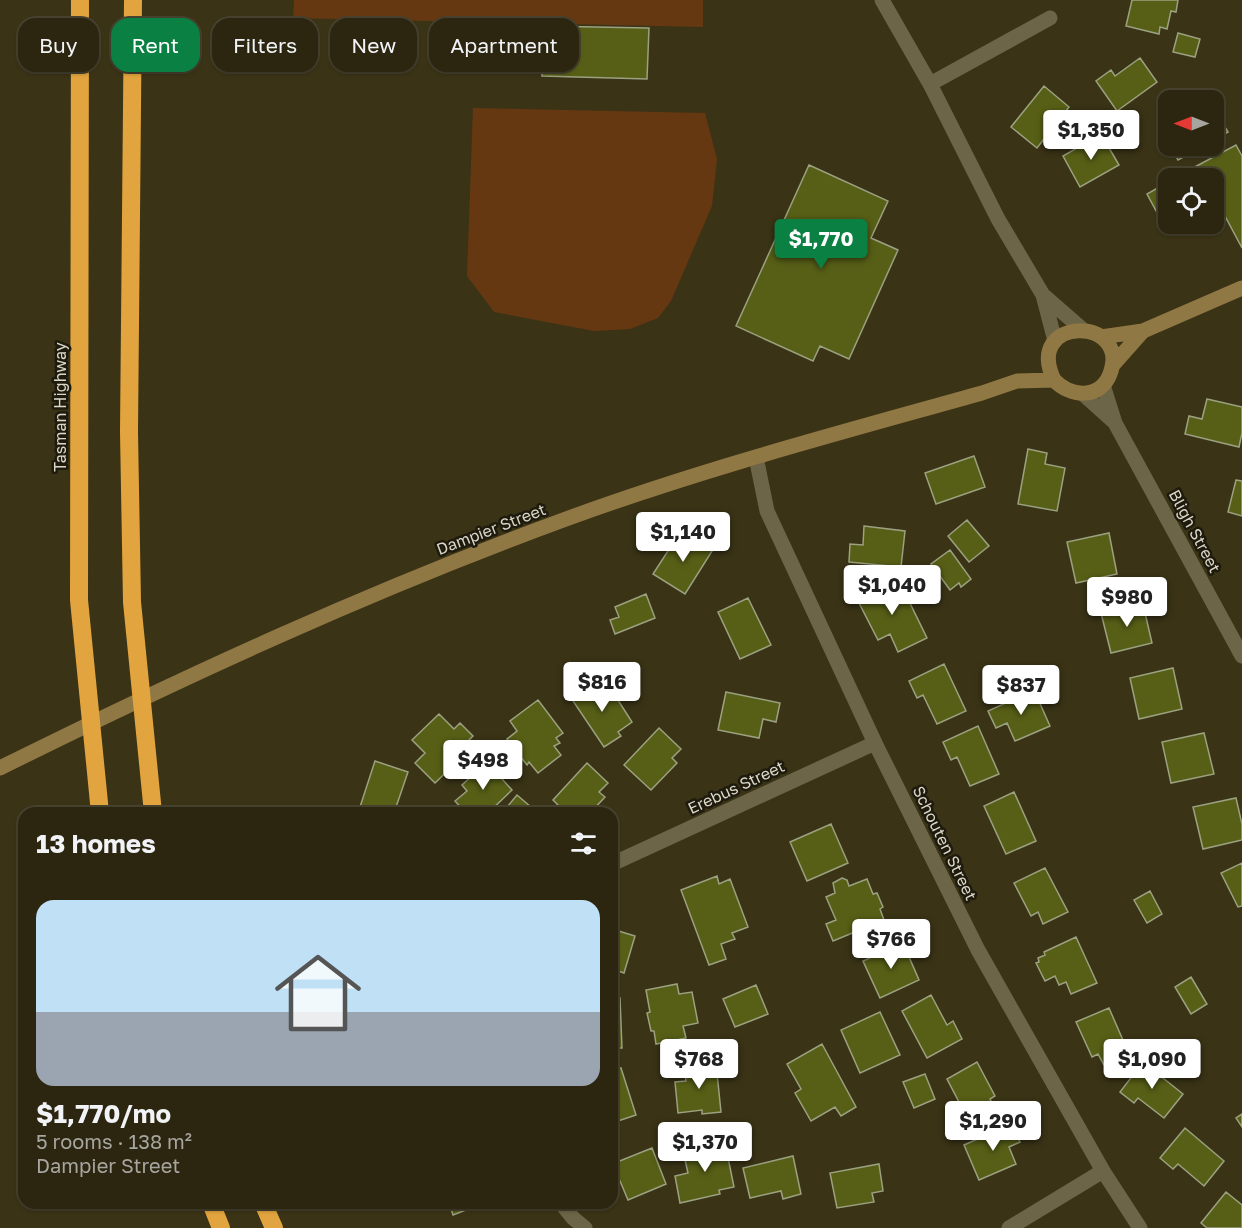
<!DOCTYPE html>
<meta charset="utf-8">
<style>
:root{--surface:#2c2610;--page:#38321e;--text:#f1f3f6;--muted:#a6a59f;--line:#484330;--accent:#0b8043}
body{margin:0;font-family:"Golos Text",sans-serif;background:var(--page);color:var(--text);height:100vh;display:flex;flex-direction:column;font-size:22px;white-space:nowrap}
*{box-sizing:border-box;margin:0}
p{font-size:20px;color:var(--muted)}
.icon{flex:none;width:33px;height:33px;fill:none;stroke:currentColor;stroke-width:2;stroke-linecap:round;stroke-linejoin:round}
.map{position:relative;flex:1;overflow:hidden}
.panel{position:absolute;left:18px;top:807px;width:600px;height:402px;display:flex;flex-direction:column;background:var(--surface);border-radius:18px;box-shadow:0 2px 4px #0004,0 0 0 2px var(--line)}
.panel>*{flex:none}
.banner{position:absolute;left:18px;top:18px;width:600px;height:54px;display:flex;gap:12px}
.needle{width:39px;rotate:270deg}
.fabs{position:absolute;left:1158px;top:90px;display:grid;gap:12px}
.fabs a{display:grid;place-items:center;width:66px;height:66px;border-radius:12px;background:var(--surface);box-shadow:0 2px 4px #0004,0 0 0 2px var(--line);font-size:30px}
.price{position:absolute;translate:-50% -51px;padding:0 14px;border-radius:6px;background:#fff;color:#222;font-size:20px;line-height:39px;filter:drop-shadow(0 2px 3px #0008)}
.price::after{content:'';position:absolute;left:50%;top:36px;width:18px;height:14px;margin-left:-9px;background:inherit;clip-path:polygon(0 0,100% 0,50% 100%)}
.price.current{background:var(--accent);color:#fff}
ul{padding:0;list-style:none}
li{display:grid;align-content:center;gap:12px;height:318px;padding:0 18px}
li+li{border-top:2px solid var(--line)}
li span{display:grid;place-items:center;height:186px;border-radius:18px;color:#555}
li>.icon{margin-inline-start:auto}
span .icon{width:108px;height:108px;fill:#fffc;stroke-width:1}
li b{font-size:26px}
h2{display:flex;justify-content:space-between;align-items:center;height:72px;padding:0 18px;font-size:26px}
.tag{padding:0 21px;border-radius:18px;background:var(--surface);box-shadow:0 2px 4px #0004,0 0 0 2px var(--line);font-size:21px;line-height:54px}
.tag.current{background:var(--accent);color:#fff}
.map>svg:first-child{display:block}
</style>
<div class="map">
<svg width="1242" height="1228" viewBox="0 0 1242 1228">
<rect width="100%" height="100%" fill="#3a3316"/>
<path fill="#653812" d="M294,0h409v27l-410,-9z
M473,108l232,5 12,46 -5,47 -41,95 -13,17 -28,11 -36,2 -100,-19 -27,-36z"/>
<path fill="#575f16" stroke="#9ba181" stroke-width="1.5" d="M1132,0h46l-2,12 -5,-1 -4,18 -7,-2 -1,7 -33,-8z
M543,26l106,2 -2,51 -105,-3z
M1178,33l22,6 -5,18 -22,-5z
M1140,58l17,24 -40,29 -21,-30 15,-11 4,6z
M1044,86l25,21 -32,41 -26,-21z
M1217,114l11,18 -14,8v-24z
M1101,134l18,31 -39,22 -17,-31z
M1236,145l6,11v92l-23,-43 -5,4v-31h-40z
M1170,146h34l-26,14z
M809,165l79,36 -17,37 27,12 -49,109 -29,-13 -7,15 -77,-35z
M1168,182v42h18l-18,9 -21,-39z
M1207,399l35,8v26l-3,14 -54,-13 4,-18 13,3z
M1028,449l19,4 -2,11 20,4 -8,43 -39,-7z
M974,456l11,31 -49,17 -11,-31z
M1236,480l6,1v35l-14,-4z
M967,520l22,26 -20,16 -21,-26z
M864,526l41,5 -4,36 -52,-5 1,-18 13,1z
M1109,533l8,41 -41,9 -9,-41z
M677,537l15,10 6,-10 16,11 -29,46 -32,-20z
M950,550l21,29 -10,8 -2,-4 -9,7 -19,-26z
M884,585l18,2 25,51 -29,14 -8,-18 -12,6 -21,-41z
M646,594l9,24 -40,16 -5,-14 9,-3 -4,-10z
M748,598l23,47 -31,14 -22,-47z
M1143,604l9,39 -41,10 -10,-40z
M944,664l22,47 -29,13 -14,-29 -6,3 -8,-17z
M1173,668l9,41 -43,10 -9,-41z
M602,684l7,2 23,36 -14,10 3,4 -17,11 -33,-49 16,-11 4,5z
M1034,690l16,36 -35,15 -8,-18 -11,5 -8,-17z
M726,692l54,11 -4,19 -13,-3 -4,19 -41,-8z
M538,700l25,33 -7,5 4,5 -6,3 7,9 -23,18 -9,-11 -2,3 -20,-26 10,-8 -7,-10z
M439,714l15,15 6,-6 13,13 -8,8 5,5 -35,34 -20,-20 10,-10 -13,-13z
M978,726l21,48 -29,12 -13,-29 -6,3 -8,-18z
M659,728l22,21 -9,9 5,5 -26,27 -27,-25z
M1204,733l10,41 -43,9 -9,-41z
M375,761l33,11 -14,41h-36z
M487,762l25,28 -24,23h-22l-11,-12 12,-10 -5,-6z
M587,763l21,20 -9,9 6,5 -15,16h-24l-13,-13z
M1014,792l22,49 -30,13 -22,-48z
M517,795l21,18h-36z
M1236,798l6,26v16l-39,9 -10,-42z
M831,824l17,39 -41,18 -17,-39z
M1242,863v43l-4,1 -17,-34z
M1045,868l23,44 -25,12 -5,-12 -7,4 -17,-33z
M717,876l2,8 11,-5 18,48 -16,6 3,6 -14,5 5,15 -17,6 -28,-75z
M842,878l5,2 2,6 18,-7 6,15 4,-1 6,14 -3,2 4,11 -51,21 -7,-17 10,-4 -10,-23 9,-4 -2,-10z
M1150,891l12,23 -15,9 -13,-23z
M612,929l23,7 -11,37 -12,-4z
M1076,937l21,46 -26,11 -5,-12 -7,3 -4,-9 -10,5 -9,-18 3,-1 -1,-4 7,-3 -1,-3z
M903,943l16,37 -39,18 -17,-37z
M1191,977l16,27 -16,10 -16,-27z
M677,984l2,10 13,-2 6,31 -15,3 3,12 -30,6 -2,-13h-3l-4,-18 3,-1 -4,-22z
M756,985l12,29 -33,13 -12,-28z
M931,995l16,30 6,-4 9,18 -35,19 -25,-47z
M612,998h8l2,50h-10z
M1109,1008l20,46 -25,11 -6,-11 -6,3 -16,-35z
M880,1012l20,43 -40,18 -19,-43z
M822,1044l34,63 -15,9 -6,-9 -24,14 -16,-28 6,-4 -14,-25z
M977,1062l18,34 -5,3 5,11 -25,13 -23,-44z
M1143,1062l40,32 -19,24 -26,-20 -4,5 -14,-11z
M716,1063l5,49 -19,2v-4l-24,3 -3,-31 11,-1 -2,-15z
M621,1068l15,47 -24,8v-52z
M925,1074l10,25 -21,9 -11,-26z
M1242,1114v13l-6,-9z
M1012,1124l8,18 -11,5 7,17 -37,16 -15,-35z
M1185,1128l39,33 -20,25 -26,-22 -5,5 -13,-11z
M725,1143l9,44 -15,3 1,4 -40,9 -5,-27 13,-3 -5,-22z
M652,1148l14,36 -38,16 -8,-19 -8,4v-21z
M793,1156l8,38 -18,5 -2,-8 -31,7 -7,-30z
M879,1164l4,27 -11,2 2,9 -37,6 -7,-35z
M1226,1192l16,13v23h-35l-6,-5z
M449,1203h35l-31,12z"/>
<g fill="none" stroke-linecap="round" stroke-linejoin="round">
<path stroke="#6d6547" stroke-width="15" d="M882,0l48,84 68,135 45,76 39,34
M930,84l120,-66
M1043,295l12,46
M1103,385l12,38 127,233
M1083,394l30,27
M756,457l11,54 108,232 103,207 125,221 37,57
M612,864l263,-121
M561,1203l12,15 12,10
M1009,1228l94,-57"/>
<path stroke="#907844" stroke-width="15" d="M1101,337l42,-6 99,-43
M1112,366l31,-35
M0,768c185,-92 372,-178 566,-249 136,-50 277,-87 416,-126l35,-12 37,-1c16,17 46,20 56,-6 22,-58 -87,-59 -56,6"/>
<path stroke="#e2a43e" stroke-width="18" d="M80,0l-1,600 21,213
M133,0l-4,432 3,170 21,211
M211,1203l10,25
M263,1203l11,25"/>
</g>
<g text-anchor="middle" stroke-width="5" stroke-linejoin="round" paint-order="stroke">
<g font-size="16" fill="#dcd8c8" stroke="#1e1b0e">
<text transform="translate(60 407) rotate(-90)" y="6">Tasman Highway</text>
<text transform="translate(491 529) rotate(-21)" y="6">Dampier Street</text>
<text transform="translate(1195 531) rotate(62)" y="6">Bligh Street</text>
<text transform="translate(736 787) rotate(-25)" y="6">Erebus Street</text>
<text transform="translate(945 843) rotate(64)" y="6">Schouten Street</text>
</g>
</g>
</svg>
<div class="fabs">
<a><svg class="needle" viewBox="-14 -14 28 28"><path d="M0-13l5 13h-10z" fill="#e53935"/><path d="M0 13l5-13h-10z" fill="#a6a59f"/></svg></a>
<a><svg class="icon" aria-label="locate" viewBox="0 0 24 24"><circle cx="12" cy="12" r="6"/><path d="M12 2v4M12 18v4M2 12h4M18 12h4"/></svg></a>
</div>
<b class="price" style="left:1091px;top:161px">$1,350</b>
<b class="price current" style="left:821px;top:270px">$1,770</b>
<b class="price" style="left:683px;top:563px">$1,140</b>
<b class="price" style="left:892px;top:616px">$1,040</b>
<b class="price" style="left:1127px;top:628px">$980</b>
<b class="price" style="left:602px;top:713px">$816</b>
<b class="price" style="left:1021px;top:716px">$837</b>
<b class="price" style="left:483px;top:791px">$498</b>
<b class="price" style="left:891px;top:970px">$766</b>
<b class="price" style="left:699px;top:1090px">$768</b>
<b class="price" style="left:1152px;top:1090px">$1,090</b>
<b class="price" style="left:993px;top:1152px">$1,290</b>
<b class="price" style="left:705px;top:1173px">$1,370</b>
<div class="banner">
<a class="tag">Buy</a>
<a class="tag current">Rent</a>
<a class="tag">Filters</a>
<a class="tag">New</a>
<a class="tag">Apartment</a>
</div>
<section class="panel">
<h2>13 homes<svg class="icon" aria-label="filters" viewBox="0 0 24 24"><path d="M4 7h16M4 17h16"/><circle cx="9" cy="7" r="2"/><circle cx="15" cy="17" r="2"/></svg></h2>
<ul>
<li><span style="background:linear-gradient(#bfe0f5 60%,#9aa5b1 0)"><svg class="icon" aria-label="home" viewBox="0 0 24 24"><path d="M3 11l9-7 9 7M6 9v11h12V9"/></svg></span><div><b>$1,770/mo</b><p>5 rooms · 138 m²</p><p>Dampier Street</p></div></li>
</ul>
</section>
</div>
